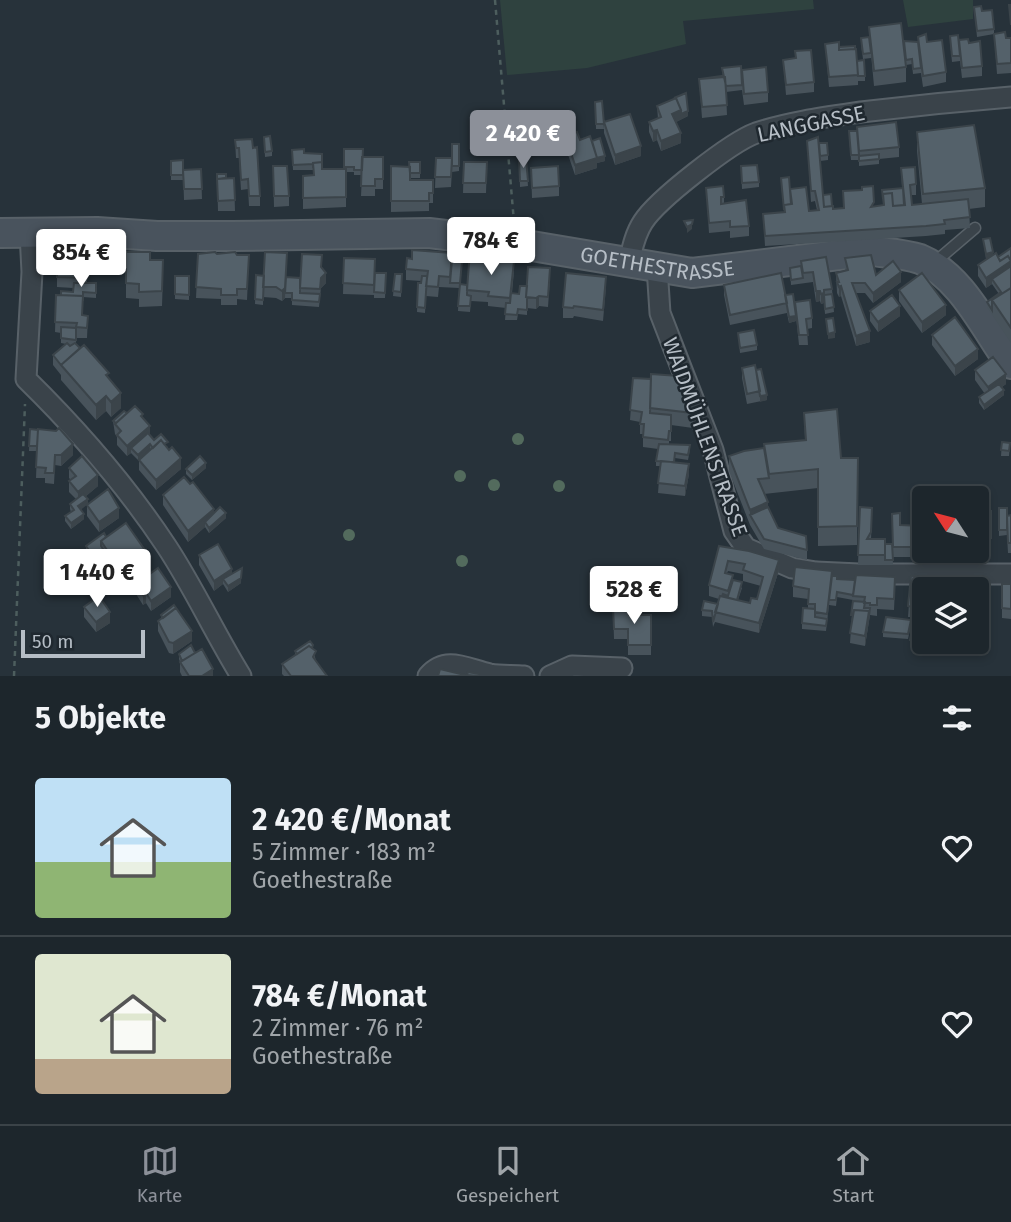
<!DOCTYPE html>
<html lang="de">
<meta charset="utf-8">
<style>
:root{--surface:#1d262c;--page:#252e34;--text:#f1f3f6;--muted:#a0a5a9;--line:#3b4348;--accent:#8c9099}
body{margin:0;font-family:"Fira Sans",sans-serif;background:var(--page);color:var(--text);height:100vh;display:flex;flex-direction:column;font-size:26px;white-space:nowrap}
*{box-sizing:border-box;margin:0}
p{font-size:23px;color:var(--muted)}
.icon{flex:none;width:38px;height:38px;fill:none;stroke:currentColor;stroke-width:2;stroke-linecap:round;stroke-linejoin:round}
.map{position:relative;height:676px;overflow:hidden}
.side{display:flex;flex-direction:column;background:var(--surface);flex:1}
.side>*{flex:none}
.needle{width:46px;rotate:306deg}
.fabs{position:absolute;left:912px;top:486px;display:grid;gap:14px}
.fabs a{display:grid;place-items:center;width:77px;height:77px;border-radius:7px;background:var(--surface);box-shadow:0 4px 10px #0003,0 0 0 2px var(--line);font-size:35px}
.scale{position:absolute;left:21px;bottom:18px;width:124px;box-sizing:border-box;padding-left:7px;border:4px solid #b6bec6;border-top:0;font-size:19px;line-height:24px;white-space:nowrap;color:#b6bec6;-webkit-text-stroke:5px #1f282f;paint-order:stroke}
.price{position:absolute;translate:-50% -60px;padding:0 16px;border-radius:7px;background:#fff;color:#222;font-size:23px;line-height:46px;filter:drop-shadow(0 2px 4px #0008)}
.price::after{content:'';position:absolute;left:50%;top:42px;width:21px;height:16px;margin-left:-10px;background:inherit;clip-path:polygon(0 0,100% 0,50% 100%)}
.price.active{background:var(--accent);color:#fff}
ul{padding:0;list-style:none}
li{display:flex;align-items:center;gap:21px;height:175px;padding:0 35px}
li+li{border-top:2px solid var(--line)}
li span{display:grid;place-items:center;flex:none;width:196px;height:140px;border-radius:7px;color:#555}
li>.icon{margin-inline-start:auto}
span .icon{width:84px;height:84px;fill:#fffc;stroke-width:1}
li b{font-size:30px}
h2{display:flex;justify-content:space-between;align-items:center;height:84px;padding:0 35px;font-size:30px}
.dock{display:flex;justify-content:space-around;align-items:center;height:98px;border-top:2px solid var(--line);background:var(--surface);font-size:19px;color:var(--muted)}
.dock a{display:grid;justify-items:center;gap:4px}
.dock .active{color:var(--accent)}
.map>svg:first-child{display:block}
</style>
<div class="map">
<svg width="1011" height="676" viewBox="0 0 1011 676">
<rect width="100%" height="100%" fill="#27323a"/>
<path fill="#2f423f" d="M500,0h313l1,9 -131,12 3,23 -99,24 -80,7z
M903,0h70v19l-65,8z"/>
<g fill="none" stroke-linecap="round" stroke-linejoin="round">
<g stroke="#586168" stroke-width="13">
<path id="lane" d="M934,263l41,-35"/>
</g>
<g stroke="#586168" stroke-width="23">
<path id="street" d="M30,233l2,39 -6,107c53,52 100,106 141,168 27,41 48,87 74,129
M629,262c3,-13 6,-28 14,-40 14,-22 88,-80 113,-89 33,-11 71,-16 105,-21 50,-6 100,-11 150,-15
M657,267l3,46 53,137 21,81 12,17 46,20 24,4 43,2h152
M428,676c18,-21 39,-7 62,-2 11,2 23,1 34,2
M550,676l22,-10 50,2"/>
</g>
<g stroke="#586168" stroke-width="32">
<g id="secondary">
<path id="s1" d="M0,233l97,-1 60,4h75l197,-3 85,10 178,30 180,-22c15,2 33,3 48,8 42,17 65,70 91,105"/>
</g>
</g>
<path stroke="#4d5e5e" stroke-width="2.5" stroke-dasharray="5 5" stroke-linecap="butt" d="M495,0l19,222
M14,676l11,-272"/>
<use href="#lane" stroke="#3a434a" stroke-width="10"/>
<use href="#street" stroke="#3a434a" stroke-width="19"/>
<use href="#secondary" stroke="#49535d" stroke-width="28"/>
</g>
<g fill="#536b5d">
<circle cx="518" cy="439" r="6"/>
<circle cx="460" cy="476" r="6"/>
<circle cx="494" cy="485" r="6"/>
<circle cx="559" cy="486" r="6"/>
<circle cx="349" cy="535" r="6"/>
<circle cx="462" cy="561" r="6"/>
</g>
<path fill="#48535b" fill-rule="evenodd" d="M974,7l8,4 12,18v5l-17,3z
M869,27l35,14 14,1v-5l9,5 19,30v10l-23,5 -2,-14 -8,1 -1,-10 -6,1v17l-32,4 -3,-32v4l-8,1 -2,-15v-6l8,-1z
M994,34l12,4h5v35l-14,1z
M950,41l9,3 10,-1 13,23v10l-20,2 -2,-17 -8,1z
M825,44l14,3 18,14 8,15v5h-7v4l-29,2z
M795,51l19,31v10l-28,3 -3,-35 12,-2z
M722,68l20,2 26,22v10l-24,3 -2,-15 -16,2 1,23 -25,3 -3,-39 24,-2z
M674,99l14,17 -12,6 5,21 -20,8 -4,-11 -4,2 -4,-10v-10l9,-3 -1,-13z
M602,101l2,28h-8l-1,-27z
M604,122l37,34 -26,9 -11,-32z
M917,132l68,56v19l-16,2 1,19 -25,2v4l-19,2 -161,10 -2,-32 21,-2 -3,-28 28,27 8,-1 -2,-9 -4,1 -4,-61 12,5 9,9v5l-8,1 3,34 10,14 11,-1 -1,-17 31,16 9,-2 -1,-15 20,-2 -1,-20 15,16v11h-5l1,10 10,-1 -5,-53z
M565,135l15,5 12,1 13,20 -8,2v5l-22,7 -10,-29z
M264,137l8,14v5l-7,1z
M849,137l50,10v10l-20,2v5l-20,2v-6h-8z
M235,140l18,8 7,48v10h-11l-1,-17 -7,1 -2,-32h-3z
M459,144v27l-7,1v-3l-1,18 -16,1 1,-30h16z
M344,149l19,8h20v32h-8v7h-14l1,-21h-8v-3h-8v35l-43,2v-33l10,-1v-5h-20l-1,-20 12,3 18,16h22z
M519,159h7l2,27 -8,1z
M183,160v20h-12v-19z
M420,162v16h-10v2h23v23h-4v8l-38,1v-46l19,1z
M464,162h23l-1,31h-23z
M273,166l16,30v10l-15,1z
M741,166l18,16v5l-17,2z
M531,168l28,18v10l-27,2z
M201,169l1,30 -18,1 -1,-30z
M217,174l9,4h8l1,33h-17z
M706,188l18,9v6l25,23v10l-19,2v-7l-21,2z
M983,239l10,16 5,2 13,-9v95l-24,-36v-5l12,-8 -7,-10 -6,4 -8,-12v-11l10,-7 -2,1z
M126,252l24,8 13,15 -1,31 -23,1v-8l-13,-1z
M198,254l51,1 -2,45 -10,-1v6h-16v-6l-25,-1z
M88,256l-1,27h9v15l-13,-1 -1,18 6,1 -1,22h-11v6l33,34 12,30 -10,9 -5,-6 -10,9 -35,-40v-5l-8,-10v-10l13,-11 -5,-1v-10l-6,-1 1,-37h5l12,-3v-4l-16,-1v-10z
M344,258l42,21 -1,19h-11v-3l-31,-1z
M845,258l31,17 25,7 -28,21 -8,-10h-9l14,49 -14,4 -15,-50 -2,1 -2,-4 -1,-20 9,-2z
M452,260l8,24 7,1 47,-14 -2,22 7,1 8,-8 23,-7 -2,28 -9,-1 -3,3 -9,-1v7l-9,-1 -1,6h-12l1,-12 -18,-2v-4l-17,-1 -1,11 -12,-1 1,-23 -20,-1 -1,10 -12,-1 -1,17 -8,-1 1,-29h3v-2l-15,-1v-11z
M801,261l31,28 2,23 -9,2 -1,-11 -3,1 -1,-3 -4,1 -3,-20 -22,3 -1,-17 11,-2z
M322,268l4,15 -5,5 -2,19 -27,-2v-7h-7l-3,3 -6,-3 -13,-1v8l-8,-1 1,-29 44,3z
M395,274h7l-1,23 -8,-1z
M175,276h14v24l-14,-1z
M724,285l61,10 10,16v-9l17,16v10l-5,1 1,16h-9l-3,-29v5l-7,2 -2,-10 -57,12 -6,-30z
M606,287l-3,34 -29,-5 -1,2h-10v-11z
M899,290l47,25 -24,18 -23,-32z
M870,311l30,5 -22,16 -8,-11z
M738,333l19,12v5l-17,3z
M932,335l46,24 -23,17 -23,-31z
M742,368l14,2 11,30 -20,4 -5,-26z
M975,370l31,14 -4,3 2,8 -20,15 -5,-7v-6l6,-3 -10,-14z
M633,378l60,35v15l-22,-3v16h-2v3l21,6 -2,10 -13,-2 -1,4 15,12 -4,22 -27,-3 2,-27h-4v-5l2,-12 -15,-2v-13h-3v-12l-10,-2z
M127,413l16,5 7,17 4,5 14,7 -1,1 14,21 -25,21 -17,-20v-10l11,-10 -12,10 -7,-7 -4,3 -10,-11v-8l-2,-3 -2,-13z
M804,413l37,45h17l-1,87 -39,1v-58l-54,6 4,13 10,21 29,22v10l-43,-11 -14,-24 -21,-54v-15l35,-8v-4l41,-4z
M30,429l43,26 -12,11 -6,-1 -1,19 -9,-1v-5h-9l1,-27h-8z
M1002,442l8,1 -1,13h-8z
M69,468l29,18 -12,10 -5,14 3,9 -13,10 -6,-8v-5l6,-4 -1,-3v-5l6,-5 -7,-7v-11l2,-1 -2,-2z
M206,468l-14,12 -6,-6v-5z
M163,495l51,18 12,5 -17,15 -4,-6 -17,15 -25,-37z
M87,505l32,13 -20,14 -12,-16z
M860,507l12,11 -1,21 14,10 7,-5 1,21h-35z
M999,508l8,8 4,-1v38h-3l-1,-18 -8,1z
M976,511h15v42h-22v-2h7z
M892,514l8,11h18l6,-5v31h3v6h-34z
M106,537l41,26 -15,11 3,9 -19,12 -7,-10v-5l8,-5 -14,-20 -10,7 -7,-11v-5z
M719,546l60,24 -20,63 -44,-11 -2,5 -1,-10 -10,-1v-6l16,-6 1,-5 -10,-3v-11zM728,571l15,3v7l18,5 -4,13 -7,4 -12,-3 4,-12 -9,-8 -6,-7z
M199,555l33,19 9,9 -13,9 -5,-8 -9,7 -15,-26z
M832,576l5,3 58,9 -1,22 -17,-1v7l-7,-1 -5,31 -15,-3 3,-43 -16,-3 -1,9 -7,-1 -3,26 -24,-2v-6l6,-14v-10l-15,-2v-11z
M911,576l13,14v14h-8l-2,2 -2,11h-4z
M136,584l35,13 -20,14 -5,-8 -3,2 -7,-11z
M1002,584h9v35l-9,-1z
M976,590h6v23h-6z
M84,607l26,16 -14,9 -12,-15z
M613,607l16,8h22v40h-23v-16h-14z
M924,612v22l-3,14 -11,-2v-6z
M161,615l31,26 -19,13 -4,-1 -11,-22v-10l3,-2z
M911,625l-3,14 -25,-2v-5z
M313,649l3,12 11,15h-43l-2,-2v-10l13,-9v-4z
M195,653l18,23h2h-33l-2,-4v-10l-1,-3v-5z"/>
<path fill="#3b444a" d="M681,110l7,1v5l-16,8v-10z
M657,130v10l-4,2v-11z
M681,133v10l-20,8v-10z
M641,146v10l-26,9v-10z
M605,156v5l-8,2v5l-22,7v-10z
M692,224v5l-5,4v-6z
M993,252v5l-7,2v-5z
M287,253l-2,45 -3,3v-10z
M1011,261v11l-19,7v5l-6,4v-10z
M901,272v10l-28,21v-10z
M326,273v10l-5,5 -1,12 1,-22z
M841,286v10l-2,1v-10z
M816,291h4v10l-4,1z
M824,293v10l-3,1v-10z
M539,296v10l-3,3v-11z
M946,305v10l-24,18v-11z
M900,306v10l-22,16v-10z
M796,316v5l-7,2v-6z
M870,331v11l-14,4v-10z
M835,332v6l-7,1v-5z
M978,349v10l-23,17v-10z
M1006,374v10l-18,13v-10z
M1004,390v5l-20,15v-5z
M121,393v15l-10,9v-15z
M767,395v5l-7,2v-6z
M106,396v15l-10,9v-15z
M150,426v10l-19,12v5l-4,3v-10z
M73,444v11l-12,11v-11z
M150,444v6l-12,10v-5z
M181,458v11l-25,21v-10z
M206,463v5l-14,12v-5z
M689,464v10l-4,22v-10z
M98,475v11l-20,17v-11z
M88,499v5l-10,8v-6z
M768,502v15l-18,-2v10v-15z
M119,508v10l-20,14v-10z
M214,509v10l-9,3v5l-17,15v-11z
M226,513v5l-17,15v-5z
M84,514v5l-13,10v-6z
M103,549v6l-10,7v-6z
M147,553v10l-26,18v-10z
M779,560v10l-20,63v-10z
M242,568l-1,15 -13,9v-6z
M232,569v10h-9v5l-9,7v-10z
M135,578v5l-19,12v-5z
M171,587v10l-20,14v-10z
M146,593v10l-3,2v-10z
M916,594v10l-2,2 -2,11v-10l2,-11z
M870,610v5l-5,31v-10z
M110,612v11l-14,9v-10z
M192,631v10l-19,13v-11z
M213,669v7h-11z"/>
<path fill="#54616a" stroke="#3b444a" stroke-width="2" d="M1009,5h2v20z
M981,6l1,5 10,-1 2,19 -17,2 -3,-24z
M901,23l5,44 -32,4 -5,-44z
M1005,32l1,6h5v25l-14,1 -3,-30z
M926,34l1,8 15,-2 4,32 -23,4 -5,-39z
M958,35l2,21h-8l-2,-20z
M869,37l2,16 -8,1 -2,-16z
M968,39l1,4 11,-2 2,25 -20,2 -3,-28z
M904,41l14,1 3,26 -8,1 -1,-10 -6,1z
M839,42v8l17,-1 2,26 -29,2 -4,-33z
M855,46v3l-16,1v-3z
M811,50l3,32 -28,3 -3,-25 13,-2 -1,-7z
M864,60l1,16h-7l-1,-15z
M741,66l1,19 -16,1 -4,-18z
M766,67l2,25 -24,2 -2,-24z
M722,76v1l-22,2z
M725,77l2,28 -25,2 -3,-28z
M686,93l2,18 -7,3v-4l-5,-12h-2z
M676,98l5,12 -9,4 9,19 -20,8 -4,-11 -4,1 -4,-9 12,-5 -4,-11z
M602,101l2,23h-8l-1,-22z
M630,114l11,32 -26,9 -11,-33z
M896,122l3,25 -40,4 -2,-24z
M974,125l11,63 -62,6 -6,-62z
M849,131h8l2,24h-8z
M577,132l3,8 10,-4 7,22 -22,7 -10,-30z
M270,136l2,15 -7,1 -1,-15z
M818,137l6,70 9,-1v3l11,-1 -1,-17 19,-1v-3l11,-1 1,16 -3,5 13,-2 -1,-11 9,-1 1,13 12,-1 -4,-37 14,-1 1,17 -6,1 2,20 56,-6 2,18 -26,3 1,4 -19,2 -161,10 -2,-22 22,-2 -1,-7 8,-1 -2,-15 16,-2 3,24 10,-1 -4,-19h-4l-4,-50z
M600,138l5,18 -9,2h1l-5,-17z
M252,139l1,9 4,-1 3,49h-11l-1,-17 -7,1 -2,-32h-3l-1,-8z
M819,143h8l1,12 -8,1z
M452,144h7v22h-7z
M304,149v4l18,1v8l-9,1v5v-4l-20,1 -1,-15z
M344,149h19l-1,21h-8v-3h-10z
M879,154v5l-20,2v-5z
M362,157h21v22h-8v7h-14z
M436,158h16l-1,19h-16z
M519,159h7l2,22h-8z
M183,160v15h-12v-14z
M322,162v7h24v28l-43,1v-22l11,-1 -1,-12z
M409,162h11v11h-10z
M464,162h23l-1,21h-23z
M757,165l2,17 -17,1 -1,-17z
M273,166h14l2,30h-15z
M391,166l19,1v13h23v13h-4v8h-38z
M558,166l1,20 -27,2 -1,-20z
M201,169l1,20h-18l-1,-19z
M217,174h9v4l-9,1z
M789,177l2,27 -7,1v5l-3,-32z
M234,178l1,22 -17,1 -1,-22z
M723,186l1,11h-3v7l25,-4 3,26 -19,1v-6l-21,2 -3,-35z
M903,188l1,17 -11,1 -1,-13 -9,1v5l-1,-9z
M831,194l1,12 -8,1 -1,-12z
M693,220l-1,4 -5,3 -3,-6z
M990,238l3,14 -7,2 -3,-15z
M1011,248v13l-3,-5 -8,5 -2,-4z
M412,250l40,3 -2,24 -11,-1 -1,11 -12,-1 2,-15 -22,-2 1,-11 5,1z
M126,252h24v8h13l-1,31 -23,1v-8l-13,-1z
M215,252l2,2 18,-2 2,3h12l-2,34h-10v6h-16v-6l-25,-2 2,-33z
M265,252l22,1 -2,35 -3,3 -6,-4h-13z
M996,253l4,8 8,-5 3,5 -25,17 -8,-13z
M302,254l20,1 -1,12 5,6 -5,5 -1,11 -20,-1z
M58,255l30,1 -1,22 -30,-1z
M871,255l5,20 17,-14 8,11 -28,21 -8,-10h-13l18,48 -14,5 -15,-50 -2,1 -2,-5h2l-3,-9 12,-3 -3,-12z
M492,257l22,4 -4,37 -22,-2 1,-4 -22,-2 2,-27 5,-4 17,1z
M826,257l6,32 -8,1v3l-3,1 -1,-3h-4l-3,-19 -10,1 -2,-12z
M344,258l31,1 -1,26 -31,-2z
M452,260l10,1 -2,22h-10z
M801,266l2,12 -12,2 -1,-12z
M1011,266v22l-19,12v10l-5,-8 14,-10 -9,-13z
M528,267l22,1 -2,29 -9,-1 -3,2 -10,-1z
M375,273h11l-1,20 -11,-1z
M566,273l40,4 -3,33 -29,-4 -1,2 -10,-1z
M781,273l6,30 -57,12 -6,-30z
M922,273l24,32 -24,17 -23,-32z
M395,274h7l-1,18 -8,-1z
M256,275l8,1 -1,24 -8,-1z
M175,276h14v19l-14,-1z
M422,276h5l-2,32 -8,-1 1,-24h3z
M286,277l14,1v15l20,1 -1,8 -27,-2v-7h-7z
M74,283h22v10l-13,-1v9v-5l-22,-1v-4l12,1z
M460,284l7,1v10l4,1 -1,10h-12z
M520,286h7l-1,11 1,1v12l-9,-1 -1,6 -12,-1 1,-11h4l1,-10 8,1z
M1011,288v40l-19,-28z
M793,294l3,22 -7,1 -4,-22z
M832,294l2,13 -9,2 -1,-14z
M56,295l27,1 -1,19 6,1 -1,12 -11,-1 1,-4 -22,-1z
M892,295l8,11 -22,16 -8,-11z
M810,300l2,18 -6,1 2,16h-9l-4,-33z
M955,317l23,32 -23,17 -23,-31z
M833,318l2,14 -7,2 -2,-15z
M61,327l15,1v12l-15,-2z
M754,330l3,15 -17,3 -2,-15z
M67,343l3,3 5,-3 5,5 -19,17 -8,-10z
M84,345l25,28 -3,2 15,18 -10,9 -5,-6 -10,9 -35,-40z
M993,357l13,17 -18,13 -13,-17z
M755,365l5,26 -13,3 -5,-26z
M761,369l6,26 -7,1 -4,-26z
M651,374l28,2 14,37 -43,-5z
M633,378l18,1 -1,34 21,2v16h-2l-1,9 -25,-3 1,-13h-4l2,-12 -12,-2z
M999,384l5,6 -20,15 -5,-8z
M135,406l8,8 -2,2 9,10 -23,20 -10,-11 4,-4 -6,-7z
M837,409l4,49h17l-1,68 -39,1v-58l-49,5 -5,-30 42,-4 -2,-27z
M124,411l3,2 -11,10 -3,-2z
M59,428l14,16 -12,11h-6l-1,18h-9l1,-5 -10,-1 2,-38 18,2z
M30,429l8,1 -1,16h-8z
M148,433l6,7 7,-6 7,8 -4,2 -3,-4 -8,8 -3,-4 -12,11 -7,-7z
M161,440l8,10 3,-3 9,11 -25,22 -17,-20z
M1002,442l8,1 -1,8 -8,-1z
M659,444l31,1 -2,10 -13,-2 -1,9 -18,-1z
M764,448l5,30 -11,1 10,23 -18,8 -21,-54 15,-5z
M82,456l16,19 -20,17 -9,-11 7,-5 -7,-8z
M200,456l6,7 -14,12 -6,-6z
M661,461l28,3 -4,22 -27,-3z
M184,477l6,7 3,-2 21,27 -26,22 -25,-36z
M108,489l11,19 -20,14 -12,-17z
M83,494l5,5 -10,7 6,8 -13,9 -6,-7 9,-6 -4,-6z
M220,507l6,6 -17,15 -4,-6z
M768,507l10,21 28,8 1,14 -43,-11 -14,-24z
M860,507l12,1 -1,24 -4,7h18v16h-27z
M999,508h8v22h-8z
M976,511h15v27h-15z
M900,513v12l24,1v21h-31l-1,-33z
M1011,515v28h-3l-1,-27z
M918,520h6v6h-6z
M126,523l21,30 -26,18 -20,-30z
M104,533l2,4 -5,4v5l2,3 -10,7 -7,-10z
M218,544l14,25 -18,12 -15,-26z
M885,544h7l1,16h-8z
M719,546l30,5 30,9 -20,63 -44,-11 5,-16 30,7 1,-5 6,1 6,-22 -20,-7 2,-6 -17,-3 -3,12 8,2 -5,16 -19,-6z
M795,567l37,4 -5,43 -12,-2v-8h-7l1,-15 -16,-3z
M158,568l13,19 -20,14 -5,-8 -3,2 -7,-11z
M242,568l-1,10 -13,8 -5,-7z
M129,570l6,8 -19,12 -7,-10 10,-7 2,3z
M856,575l39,2 -1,22 -17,-1v7h-7v-2h-6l1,-6 -12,-1z
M832,576h5v3l18,1 -2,15 -16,-3 -1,8h-7z
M911,576l17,1 -2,13h-2v4h-8l-2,2 -2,11 -4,-1z
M929,577l2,1 -1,12h-3z
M931,577l43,2v11h-44z
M733,580l9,2 -5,18 -15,-4 1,-2 5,2z
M1002,584h9v25l-9,-1z
M976,590h6v18h-6z
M99,596l11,16 -14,10 -12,-15z
M704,601l14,3 -5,18 -1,-11 -10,-1z
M853,601l12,1 -1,6h6l-1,8v-5l-15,-1 -1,5h-2z
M174,605l5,7 -3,-4 -13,10 -2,-3z
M613,607h16v8h22v30h-23v-16h-14z
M176,608l16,23 -19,12 -4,-1 -11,-21z
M803,608l12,1v8l12,2 -1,7 -24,-3z
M854,610l15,1 -4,25 -15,-3z
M916,611l8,1v17l-3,14 -11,-3z
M886,617l25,3 -3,14 -25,-2z
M310,641l3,4 -1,3 -3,-2 -12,8 -2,-3z
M191,645l4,8 -13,8 -3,-7z
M309,646l7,5 -3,6 14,19h-36l-9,-12z
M202,649l11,20 -11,7h-13l-9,-14z
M440,669l29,7h-31z
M468,672l11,2 -1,2 -11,-1z"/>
<g text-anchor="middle" stroke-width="5" stroke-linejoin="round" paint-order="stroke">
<g font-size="21" fill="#b6bec6" stroke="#1f282f">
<text transform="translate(811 124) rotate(-12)" y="7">LANGGASSE</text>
<text dy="7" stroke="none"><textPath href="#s1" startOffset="660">GOETHESTRASSE</textPath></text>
<text transform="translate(705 437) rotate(70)" y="7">WAIDMÜHLENSTRASSE</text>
</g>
</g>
</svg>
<div class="fabs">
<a><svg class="needle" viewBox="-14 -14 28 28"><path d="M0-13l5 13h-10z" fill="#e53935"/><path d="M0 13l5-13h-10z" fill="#a0a5a9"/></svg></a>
<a><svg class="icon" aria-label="layers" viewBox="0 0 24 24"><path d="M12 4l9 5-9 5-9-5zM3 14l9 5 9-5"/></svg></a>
</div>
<div class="scale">50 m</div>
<b class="price active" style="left:523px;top:170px">2 420 €</b>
<b class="price" style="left:491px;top:277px">784 €</b>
<b class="price" style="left:81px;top:289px">854 €</b>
<b class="price" style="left:97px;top:609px">1 440 €</b>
<b class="price" style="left:634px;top:626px">528 €</b>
</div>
<section class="side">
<h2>5 Objekte<svg class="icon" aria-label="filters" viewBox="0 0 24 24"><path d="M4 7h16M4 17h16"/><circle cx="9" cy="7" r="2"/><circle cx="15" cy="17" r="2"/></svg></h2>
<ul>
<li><span style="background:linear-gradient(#bfe0f5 60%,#8fb573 0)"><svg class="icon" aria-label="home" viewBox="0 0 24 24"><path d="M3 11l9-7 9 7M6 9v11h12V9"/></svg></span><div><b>2 420 €/Monat</b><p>5 Zimmer · 183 m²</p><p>Goethestraße</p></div><svg class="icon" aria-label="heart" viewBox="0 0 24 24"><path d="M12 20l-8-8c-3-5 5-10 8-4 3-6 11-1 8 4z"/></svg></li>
<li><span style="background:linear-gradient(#dfe7d0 75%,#b9a48a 0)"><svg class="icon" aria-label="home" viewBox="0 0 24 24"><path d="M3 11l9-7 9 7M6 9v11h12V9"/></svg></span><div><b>784 €/Monat</b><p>2 Zimmer · 76 m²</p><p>Goethestraße</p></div><svg class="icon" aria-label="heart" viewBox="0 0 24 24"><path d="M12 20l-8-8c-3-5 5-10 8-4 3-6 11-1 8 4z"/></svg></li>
</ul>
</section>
<nav class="dock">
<a class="active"><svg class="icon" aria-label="map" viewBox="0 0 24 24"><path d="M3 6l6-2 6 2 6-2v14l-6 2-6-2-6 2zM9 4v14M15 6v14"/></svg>Karte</a>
<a><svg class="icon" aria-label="saved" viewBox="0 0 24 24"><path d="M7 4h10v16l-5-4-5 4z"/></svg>Gespeichert</a>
<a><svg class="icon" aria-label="home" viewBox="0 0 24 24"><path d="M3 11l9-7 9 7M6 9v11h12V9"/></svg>Start</a>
</nav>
